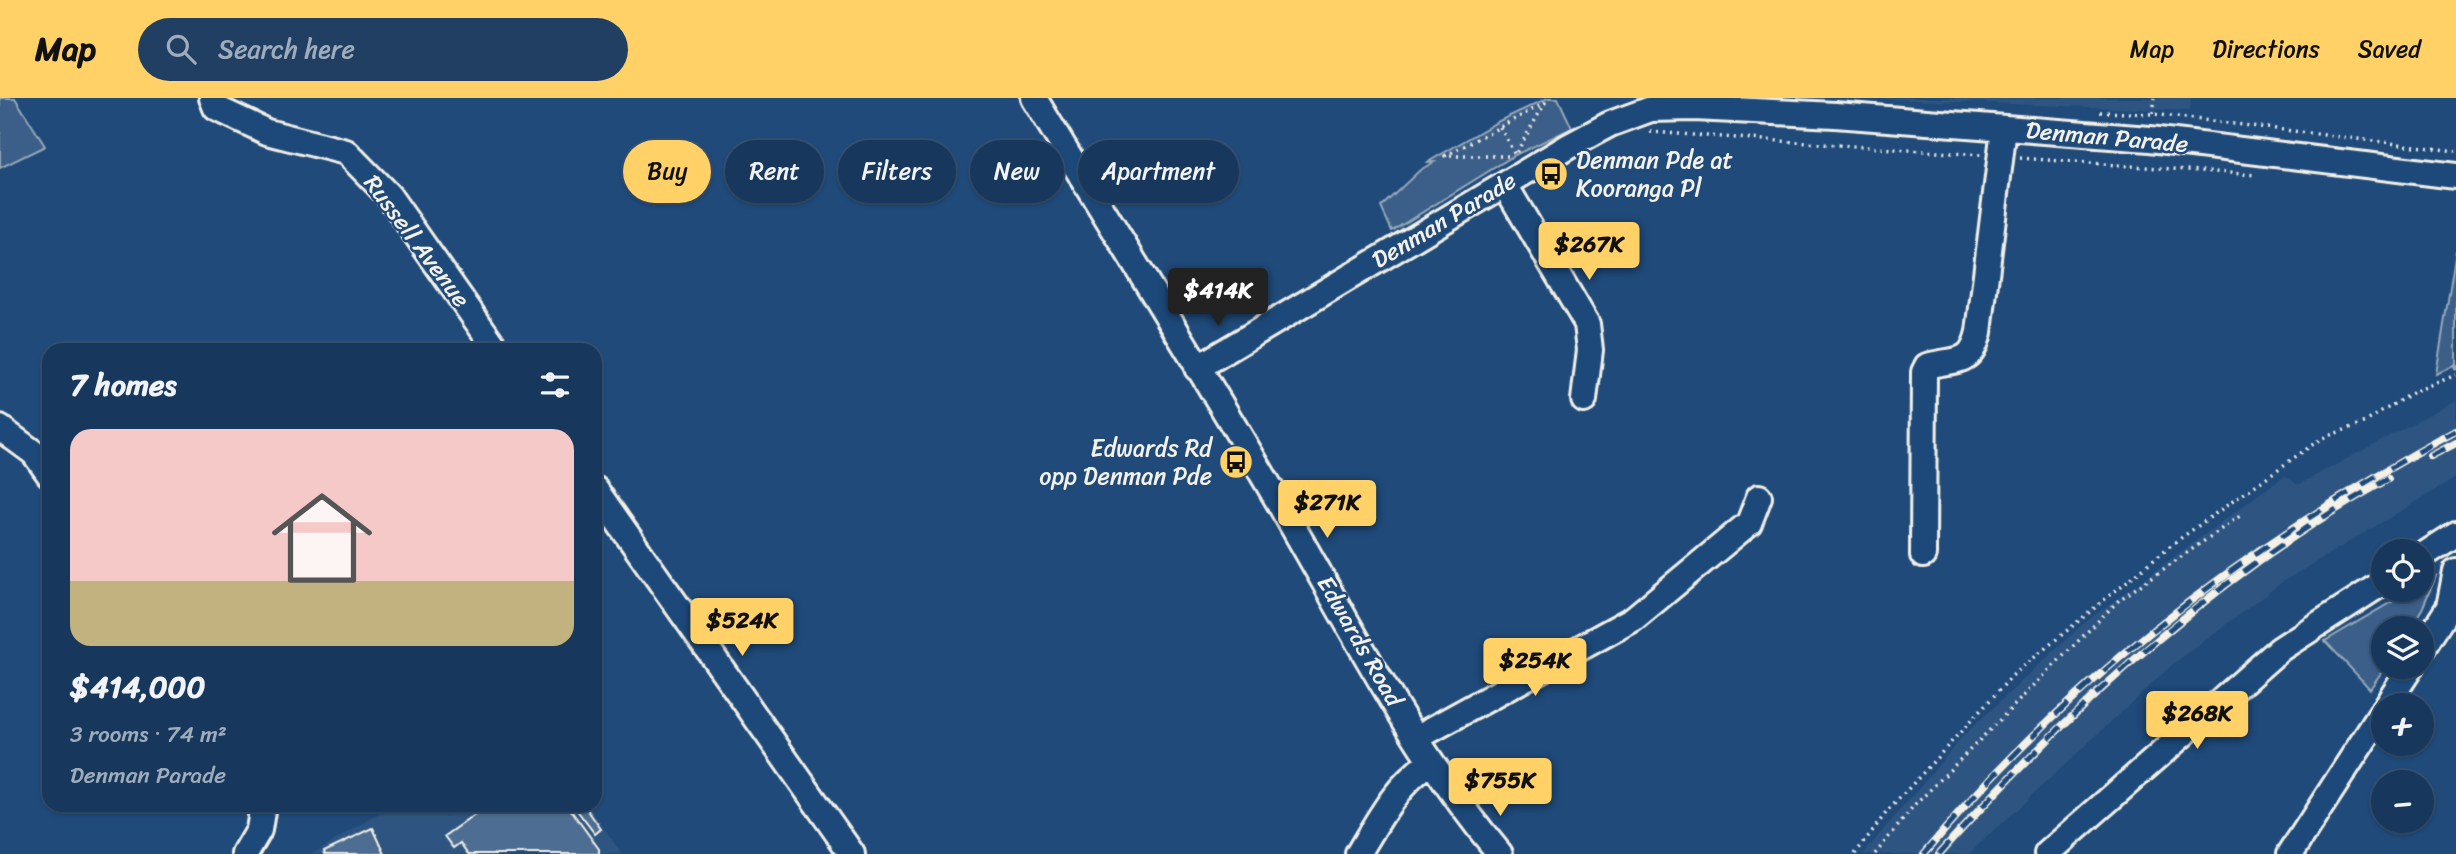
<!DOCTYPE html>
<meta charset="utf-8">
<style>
:root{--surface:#17385c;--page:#203f62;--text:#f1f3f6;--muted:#9eacbb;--line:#365272;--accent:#ffd166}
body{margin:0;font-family:Sriracha,sans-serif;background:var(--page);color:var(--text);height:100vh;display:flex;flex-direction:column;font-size:26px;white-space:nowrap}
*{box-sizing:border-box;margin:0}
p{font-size:23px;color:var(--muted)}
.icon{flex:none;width:38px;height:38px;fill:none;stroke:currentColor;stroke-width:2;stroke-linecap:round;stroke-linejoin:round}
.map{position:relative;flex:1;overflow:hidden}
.side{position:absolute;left:42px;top:245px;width:560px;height:469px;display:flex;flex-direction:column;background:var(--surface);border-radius:21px;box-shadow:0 2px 5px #0004,0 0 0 2px var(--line)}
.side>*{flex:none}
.hud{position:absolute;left:623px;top:42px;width:665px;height:63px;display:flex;gap:14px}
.controls{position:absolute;left:2371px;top:441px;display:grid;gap:14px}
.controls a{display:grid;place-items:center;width:63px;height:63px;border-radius:50%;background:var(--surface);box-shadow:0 2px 5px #0004,0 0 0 2px var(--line);font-size:35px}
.price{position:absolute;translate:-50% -60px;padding:0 16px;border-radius:7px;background:var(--accent);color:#111;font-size:23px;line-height:46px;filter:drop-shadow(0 2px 4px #0008)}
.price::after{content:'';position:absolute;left:50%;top:42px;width:21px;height:16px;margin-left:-10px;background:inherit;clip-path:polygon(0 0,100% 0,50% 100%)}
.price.on{background:#222;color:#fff}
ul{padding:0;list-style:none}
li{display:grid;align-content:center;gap:14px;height:371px;padding:0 28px}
li span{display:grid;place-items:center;height:217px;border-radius:21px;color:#555}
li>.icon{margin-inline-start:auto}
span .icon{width:126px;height:126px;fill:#fffc;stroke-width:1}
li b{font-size:30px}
h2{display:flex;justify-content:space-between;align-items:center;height:84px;padding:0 28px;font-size:30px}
.pill{padding:0 24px;border-radius:32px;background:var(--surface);box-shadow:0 2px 5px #0004,0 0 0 2px var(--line);font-size:24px;line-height:63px}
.pill.on{background:var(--accent);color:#111}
header{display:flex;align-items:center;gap:42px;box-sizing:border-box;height:98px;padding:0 35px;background:var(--accent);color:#111}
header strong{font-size:33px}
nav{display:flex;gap:38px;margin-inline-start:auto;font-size:24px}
.search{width:490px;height:63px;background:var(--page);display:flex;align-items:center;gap:18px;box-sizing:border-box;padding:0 24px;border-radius:38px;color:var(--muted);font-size:26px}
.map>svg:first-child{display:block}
</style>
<header>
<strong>Map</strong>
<div class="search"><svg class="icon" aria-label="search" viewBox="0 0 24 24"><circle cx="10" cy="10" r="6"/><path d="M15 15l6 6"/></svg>Search here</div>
<nav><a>Map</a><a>Directions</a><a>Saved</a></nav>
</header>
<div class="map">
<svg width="2456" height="756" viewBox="0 0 2456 756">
<rect width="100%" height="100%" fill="#1f4a7a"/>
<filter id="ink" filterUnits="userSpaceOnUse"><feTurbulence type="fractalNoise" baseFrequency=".0143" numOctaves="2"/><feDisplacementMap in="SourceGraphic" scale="14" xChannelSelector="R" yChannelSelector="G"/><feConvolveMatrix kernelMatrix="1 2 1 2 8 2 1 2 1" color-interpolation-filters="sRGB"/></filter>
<g filter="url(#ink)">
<path fill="#2d5581" d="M1862,0h329l-1,13z
M2456,302v78l-172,103 -111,83 -204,190h-106l101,-119 119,-111 202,-149 13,10z
M394,707h41l10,12 19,-12h124l34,49h-310z"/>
<path fill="#3a5f88" stroke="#97a8b8" stroke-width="2" d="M0,0h15l30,48 -45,22z
M1548,0h10l14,30 -57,27 -123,76 -11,-24 39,-37 14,-8h-6l71,-41z
M2456,152v115l-20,9z
M2436,478l-14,33 -12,19h-26l1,39 -15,22 -45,-48 87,-51h10v-6z"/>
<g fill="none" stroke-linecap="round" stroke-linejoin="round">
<path stroke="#9cacbb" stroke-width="5" d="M2456,270v-1"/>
</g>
<path fill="#4d6e92" stroke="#f4f1e8" stroke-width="2" d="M489,707h78l32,44v5h-130l-8,-11 -7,5 -9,-12z
M573,707h11l17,24 -6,5z
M373,730l12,26h-60l-1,-3z"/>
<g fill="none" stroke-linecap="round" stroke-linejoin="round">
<g stroke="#f4f1e8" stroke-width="30">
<path id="minor" d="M212,0l4,10 51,24 79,20 43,44 108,154
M1034,0c81,134 165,267 244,403 70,120 133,247 222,353
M1505,87l82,139 3,26 -6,50
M1197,270l372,-222 41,-22 41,-15 43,-1 141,7 315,24 306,37
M0,330l34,25 15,21
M595,391l257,365
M1923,457l1,-183 3,-6c30,-8 44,0 52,-34l25,-204
M2422,458l34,-22
M2422,551l27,-42 7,-36
M2386,607l25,-38
M1416,640l217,-119 116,-96 10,-26
M245,756l14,-24 4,-25
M1358,756c21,-35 38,-69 73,-92
M2047,756l233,-205 104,-67
M2290,756l94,-145"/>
</g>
<path stroke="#f4f1e8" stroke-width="3.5" stroke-dasharray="2 5" stroke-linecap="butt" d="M2100,14l53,2 303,37
M2153,15l2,-15
M1500,29l15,28 30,-52 -100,53h64
M1650,34l331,23
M2020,60l237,17
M1855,756l31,-41 127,-138 158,-130 151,-107 42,-15 49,-31 43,-17
M1875,756l41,-50 203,-204 121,-84"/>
<use href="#minor" stroke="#1f4a7a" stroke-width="24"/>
<g stroke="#f4f1e8" stroke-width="8">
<path id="rail" d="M2431,358l25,-13
M1924,756c146,-176 332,-315 532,-423
M1939,756c129,-144 278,-281 449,-375"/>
</g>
<use href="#rail" stroke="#1f4a7a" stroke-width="5" stroke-dasharray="16" stroke-linecap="butt"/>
</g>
</g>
<defs>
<g id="bus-disc" transform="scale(1.75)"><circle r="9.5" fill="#ffd166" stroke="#1f4a7a"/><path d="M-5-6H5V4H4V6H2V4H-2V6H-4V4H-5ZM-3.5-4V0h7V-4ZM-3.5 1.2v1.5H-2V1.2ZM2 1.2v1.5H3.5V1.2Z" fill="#111"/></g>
</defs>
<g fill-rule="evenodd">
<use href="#bus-disc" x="1551" y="76"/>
<use href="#bus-disc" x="1236" y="364"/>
</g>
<g text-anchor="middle" stroke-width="5" stroke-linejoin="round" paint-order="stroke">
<g font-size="24" fill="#f4f1e8" stroke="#1f4a7a">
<text transform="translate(2107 39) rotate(5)" y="8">Denman Parade</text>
<text transform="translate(1444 122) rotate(-31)" y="8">Denman Parade</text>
<text transform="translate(417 143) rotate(53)" y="8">Russell Avenue</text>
<text transform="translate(1360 543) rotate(60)" y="8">Edwards Road</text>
</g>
<g font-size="24" fill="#f4f1e8" stroke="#1f4a7a" text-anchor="start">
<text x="1576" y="70">Denman Pde at<tspan x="1576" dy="28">Kooranga Pl</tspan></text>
<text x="1212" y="358" text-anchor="end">Edwards Rd<tspan x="1212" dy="28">opp Denman Pde</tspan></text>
</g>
</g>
</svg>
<div class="controls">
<a><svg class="icon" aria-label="locate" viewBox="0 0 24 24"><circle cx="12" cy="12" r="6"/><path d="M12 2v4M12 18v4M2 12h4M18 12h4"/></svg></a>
<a><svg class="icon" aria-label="layers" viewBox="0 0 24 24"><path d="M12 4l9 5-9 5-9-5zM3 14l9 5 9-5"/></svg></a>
<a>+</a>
<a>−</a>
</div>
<b class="price" style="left:1589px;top:184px">$267K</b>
<b class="price on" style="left:1218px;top:230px">$414K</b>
<b class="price" style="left:1327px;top:442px">$271K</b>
<b class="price" style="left:742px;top:560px">$524K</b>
<b class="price" style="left:1535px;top:600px">$254K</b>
<b class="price" style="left:2197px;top:653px">$268K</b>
<b class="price" style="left:1500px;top:720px">$755K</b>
<div class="hud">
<a class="pill on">Buy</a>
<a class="pill">Rent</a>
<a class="pill">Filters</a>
<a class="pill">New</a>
<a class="pill">Apartment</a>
</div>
<section class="side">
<h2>7 homes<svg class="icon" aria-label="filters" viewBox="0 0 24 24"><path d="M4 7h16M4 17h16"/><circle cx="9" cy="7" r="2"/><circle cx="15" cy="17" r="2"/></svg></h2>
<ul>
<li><span style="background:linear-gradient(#f6c9c9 70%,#c2b280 0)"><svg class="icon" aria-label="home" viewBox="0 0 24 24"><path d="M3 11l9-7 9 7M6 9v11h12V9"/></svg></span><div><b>$414,000</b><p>3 rooms · 74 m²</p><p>Denman Parade</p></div></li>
</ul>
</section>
</div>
